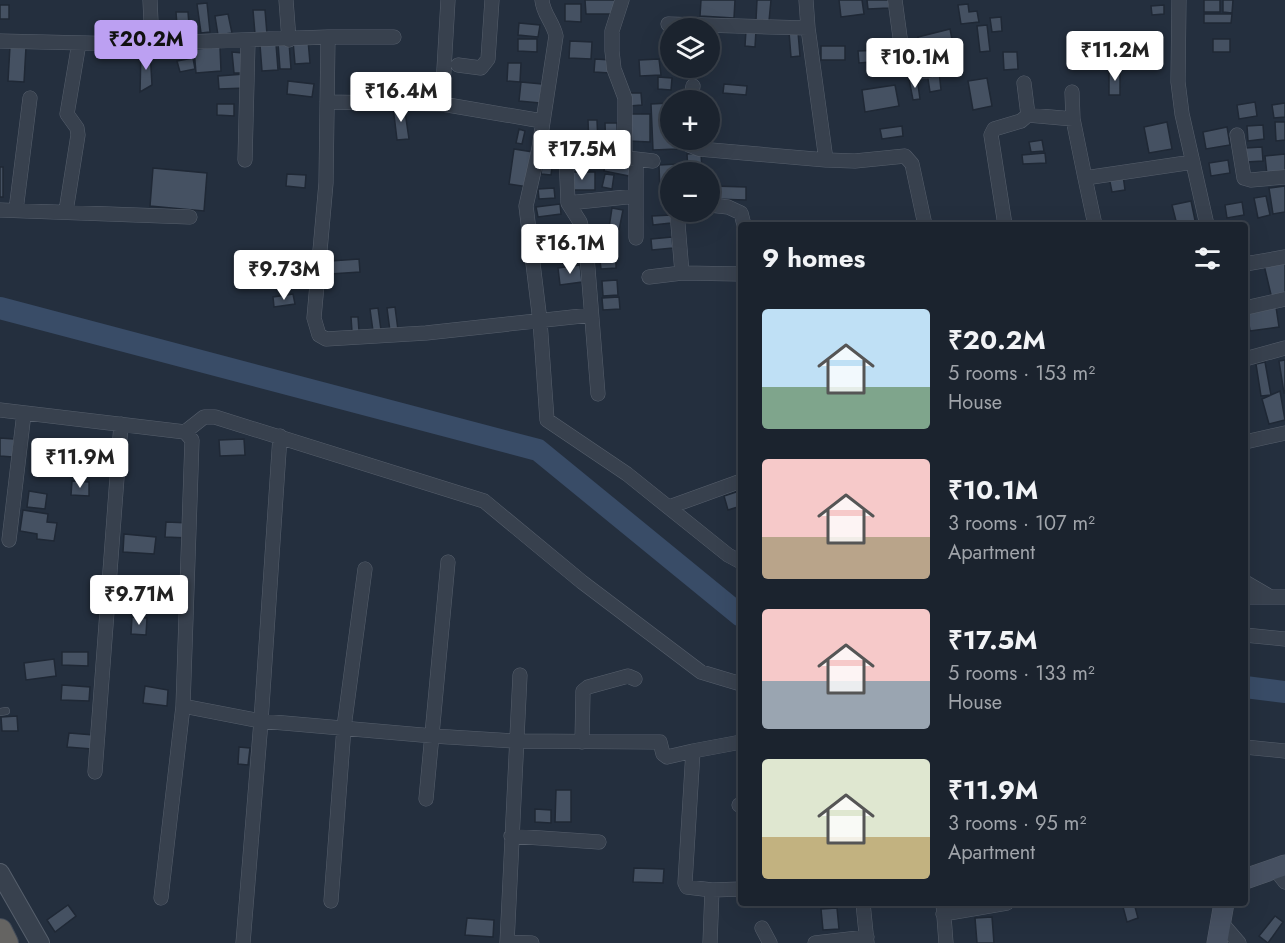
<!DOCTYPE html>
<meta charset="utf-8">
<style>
:root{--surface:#1b232e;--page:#282f3a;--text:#f1f3f6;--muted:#a0a4aa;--line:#39404a;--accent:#bca0f2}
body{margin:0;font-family:Jost,sans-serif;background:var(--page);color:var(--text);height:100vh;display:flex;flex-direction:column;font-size:22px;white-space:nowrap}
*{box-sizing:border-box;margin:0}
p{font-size:20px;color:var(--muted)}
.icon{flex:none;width:33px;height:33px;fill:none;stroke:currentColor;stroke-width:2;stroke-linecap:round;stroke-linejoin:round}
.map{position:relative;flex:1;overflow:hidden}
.drawer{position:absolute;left:738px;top:222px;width:510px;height:684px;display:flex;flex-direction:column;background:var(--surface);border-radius:6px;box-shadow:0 6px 24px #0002,0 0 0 2px var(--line)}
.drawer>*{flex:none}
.buttons{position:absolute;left:660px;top:18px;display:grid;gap:12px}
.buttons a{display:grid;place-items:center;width:60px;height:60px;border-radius:50%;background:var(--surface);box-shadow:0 6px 24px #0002,0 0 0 2px var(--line);font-size:30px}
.price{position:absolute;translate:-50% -51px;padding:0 14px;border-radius:6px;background:#fff;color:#222;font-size:20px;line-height:39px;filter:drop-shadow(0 2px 3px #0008)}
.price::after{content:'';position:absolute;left:50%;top:36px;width:18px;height:14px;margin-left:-9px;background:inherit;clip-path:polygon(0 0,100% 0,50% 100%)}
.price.selected{background:var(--accent);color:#111}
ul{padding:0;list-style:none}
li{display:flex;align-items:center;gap:18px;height:150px;padding:0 24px}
li span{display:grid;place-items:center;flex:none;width:168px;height:120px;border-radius:6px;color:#555}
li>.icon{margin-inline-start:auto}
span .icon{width:72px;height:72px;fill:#fffc;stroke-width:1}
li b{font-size:26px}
h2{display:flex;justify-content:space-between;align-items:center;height:72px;padding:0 24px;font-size:26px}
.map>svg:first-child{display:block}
</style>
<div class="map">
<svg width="1285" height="943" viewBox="0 0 1285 943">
<rect width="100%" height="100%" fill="#242f3e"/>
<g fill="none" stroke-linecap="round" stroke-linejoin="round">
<path stroke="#394c67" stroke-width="22" d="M0,308l538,142 203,166
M1245,687l40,5"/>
</g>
<path fill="#455162" stroke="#1f2835" stroke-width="1.5" d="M585,0h31v14h-30z
M701,0h34l-1,18 -34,-2z
M757,0h14l-2,21 -13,-1z
M839,0h23l2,14 -23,3z
M867,0h22v8l-21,1z
M1204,0h16v12h-16z
M1223,0h10l-1,13 -9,-1z
M207,3l3,29 -9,1 -4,-29z
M565,4h16v18l-16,-1z
M968,4l1,8 8,-1 2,11 -18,2 -3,-19z
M0,5h9v14h-9z
M1164,5v9l-12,1 -1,-9z
M253,10h12l2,24h-12z
M176,12h12l2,26 -12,1z
M228,14l4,19 -14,2 -3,-19z
M1204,14h28l-1,9h-27z
M1001,17l1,14 -10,1 -2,-14z
M155,21h12v18h-12z
M519,23l21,2 -2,12 -20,-2z
M147,24v8h-15v-7z
M987,25l3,26 -10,1 -3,-26z
M950,29l6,30 -12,3 -4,-18 -20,5 -2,-12z
M746,30h10l-1,17 -10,-1z
M789,32h9l2,24 -9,1z
M518,39h19v13l-19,-1z
M1213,39h17v13h-17z
M308,40l2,23 -15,1 -2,-23z
M570,41l22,1 -1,17 -22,-1z
M289,42l2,27h-11l-2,-26z
M276,44l2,26 -16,1 -2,-26z
M10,46l16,1 -2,35 -16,-1z
M821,46h24v14h-24z
M220,47l1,24 -25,2 -2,-24z
M150,50l2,35 -12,7 1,-40z
M882,50l1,11 -24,2 -1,-12z
M232,52l11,1 2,20h-11z
M1003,52h14l1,17 -14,1z
M193,58l2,11 -15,3 -3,-11z
M595,59l16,1 -1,13 -16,-1z
M659,59l2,16 -21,1 -1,-16z
M508,63h13l-1,19 -13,-1z
M1120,68v27h-11v-26z
M939,71l2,19 -11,2 -3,-20z
M245,74l1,14 -27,1 -1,-13z
M658,77l14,1 -1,12 -13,-1z
M917,78l3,21 -7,1 -4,-21z
M987,78l5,28 -19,4 -5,-29z
M288,81l26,3 -2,13 -25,-3z
M521,82l21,2 -2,19 -21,-2z
M724,84l23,2 -1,9 -23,-2z
M895,85l4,21 -34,6 -3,-22z
M628,93h13l1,12 -13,1z
M1255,102l2,14 -18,3 -2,-14z
M670,103v37h6l1,9 -24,1 -2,-46z
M1285,103v14l-11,1 -2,-13z
M217,104h17v12l-17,-1z
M404,105l5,34 -12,1 -4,-34z
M629,114h21v28l-22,-1z
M588,120h9l1,24 -9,1z
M1167,122l5,27 -23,4 -5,-26z
M1275,122h10v18l-9,1z
M605,123h12l1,25 -12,1z
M1263,125l1,14 -16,2 -1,-15z
M902,126l1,10 -21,3 -2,-10z
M1227,127l3,18 -24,4 -3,-17z
M519,129l6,2 -3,13 -6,-1z
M1042,140l2,11 -13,1 -2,-10z
M1262,147l1,14 -17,1 -1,-14z
M514,149l19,3 -5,35 -19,-3z
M701,153l1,17h-14l-1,-16z
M1045,153l1,10 -23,1 -1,-9z
M1285,154v19l-18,2 -2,-19z
M568,156h12l1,15 -12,1z
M543,158l10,1 -2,16 -10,-1z
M606,159l25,4 -2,13 -25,-5z
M1228,160l2,13 -19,3 -2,-13z
M678,164v8h-8v21h-10l-1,-28z
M0,167h3v30h-3z
M153,168l54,5 -3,38 -54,-5z
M568,172h27v18h-27z
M287,174l19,1 -1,13 -19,-2z
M605,174l9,1 -2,14 -10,-2z
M1123,175l2,15 -13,2 -3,-15z
M713,186l33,1v13l-33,-1z
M1285,186v26l-12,2 -4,-26z
M554,188l1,10 -16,1 -1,-10z
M1266,196l4,19 -12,3 -4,-20z
M1191,201l5,24h-19l-5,-20z
M1242,202l2,13 -17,3 -2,-13z
M560,204l1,10 -23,3 -2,-10z
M612,208l11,2 -4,20 -10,-2z
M671,215v8l-18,2 -1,-9z
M581,230l1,9 -24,3 -1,-9z
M672,237l1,11 -21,2 -1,-11z
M359,259l1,13 -30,2v-13z
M616,259v9l-15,1 -1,-9z
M1285,260v36l-13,3 -8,-34z
M580,265l2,17 -22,3 -2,-17z
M617,280l1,15 -15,1 -1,-15z
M293,294l2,10 -21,3 -1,-10z
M619,297l1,12 -17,1 -1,-12z
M395,307l3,23 -8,1 -3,-23z
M1276,307l3,20 -29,4 -3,-20z
M378,308l3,22 -8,1 -3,-22z
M351,317h7l1,14 -7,1z
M1285,360v33h-1l-5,-32z
M1265,362l6,33 -10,1 -5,-32z
M1280,391l5,29 -16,4 -7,-25z
M0,438l14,1 -1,18 -13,-1z
M244,439l1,16 -25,1 -1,-16z
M72,481l17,1v14l-18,-1z
M29,491l18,3 -2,15 -18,-2z
M739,491l2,15 -13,4 -4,-14z
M23,510l25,4 -1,8 10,1 -3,18 -17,-2v-5l-17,-3z
M166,522l24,1 -1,15 -24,-1z
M124,534l32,3 -2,17 -31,-2z
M132,617l15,1 -1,17 -15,-1z
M62,652h26v14l-26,-1z
M54,659l2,17 -30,4 -2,-17z
M62,685l28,2 -1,14 -28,-1z
M145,686l23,4 -1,16 -24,-3z
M17,716l1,15h-16l-1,-14z
M69,733l25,2 -2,14 -25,-2z
M239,747l11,1 -2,17 -10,-1z
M556,790h15v32h-16z
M535,809l16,1v13l-16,-1z
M634,868l30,1 -1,14 -30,-1z
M1122,903h12l4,15 -11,4z
M68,905l8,11 -21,16 -8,-12z
M837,908l2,21 -16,1 -2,-21z
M1275,916l8,6 -15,21 -9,-7z
M992,917l2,26h-17l-2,-25z
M467,918l27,2 -1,17 -28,-2z"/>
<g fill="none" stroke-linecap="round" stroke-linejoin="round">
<g stroke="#565f6c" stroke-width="8">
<path id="service" d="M0,712l6,-1"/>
</g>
<g stroke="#565f6c" stroke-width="15">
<path id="minor" d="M150,0l2,44
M286,0l3,40
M542,0c1,14 11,22 14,36l-17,112 -13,58 14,115 7,99 80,54 101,81 13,7
M622,0l-10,31v20l2,18 11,29v60
M806,0l2,28
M895,0l9,67 11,4h14
M1179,0l-1,82 4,32 25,111
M668,24l140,4 18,132
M328,37l-2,146 -12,135 5,17 7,4 100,-6 165,-18
M0,41l127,3 201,-7h66
M458,65l23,3 7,-9 4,-59
M1072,92l1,27 12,59 108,-16
M691,100l2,-14
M327,102l115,2 100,17
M442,104l6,-104
M1028,115l45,4
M1237,135l7,43 7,2 34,-3
M688,140l1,5 10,4 127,11 29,1 50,-5 7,8 13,61
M539,148l114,13
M566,152l2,51 12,19 6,22 12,150
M245,160l3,-118
M1085,178l10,47
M568,203l68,-7
M710,205l18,2 13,6 3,12
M0,210l190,7
M16,210l14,-112
M66,211l12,-76 -1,-7 -10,-14 12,-71
M677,212l5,61
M1005,225l-14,-90 3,-6 27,-8 7,-6 -4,-32
M636,238v-78
M1245,264l40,-7
M649,277l33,-4 59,1
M1245,308l40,-9
M1245,359l40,-11
M0,410l185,22 7,8 -9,266 -22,192
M185,432l19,-15h11l269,84 98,81 119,90 40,12
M1245,442l40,-9
M669,507l72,-26
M9,540l15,-127
M1245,582l24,14
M1245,597h40
M1245,635l40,4
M183,706l78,15 172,15 82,5 145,1 3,12 4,3 26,-6 -8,132 2,4 25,3 -2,53
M582,742l1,-51 5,-4 40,-11 7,3
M1245,747l40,4
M693,751l48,-9
M95,772l26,-348
M426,799l22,-237
M739,805h2
M511,836l88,6
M1275,869l10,13
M712,890l29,-1
M331,901l13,-174 21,-158
M863,903l4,40
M943,903l3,40
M943,914l64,-11
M1220,921l19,22
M762,928l8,15
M507,942l25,1
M243,943l18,-222 19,-285
M507,943l13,-268
M815,943l52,-6"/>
</g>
<g stroke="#565f6c" stroke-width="20">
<path id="tertiary" d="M0,873l40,70"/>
</g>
<g stroke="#565f6c" stroke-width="21">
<path id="secondary" d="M1245,879l40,-14
M1217,943l7,-40"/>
</g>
<g stroke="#434c59" stroke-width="26">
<path id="trunk" d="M0,931l6,12"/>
</g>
<use href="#service" stroke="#38414e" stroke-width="7"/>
<use href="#minor" stroke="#38414e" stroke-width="14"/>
<use href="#tertiary" stroke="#38414e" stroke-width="18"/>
<use href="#secondary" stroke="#465061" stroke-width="20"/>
<use href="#trunk" stroke="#656462" stroke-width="24"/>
</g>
</svg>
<div class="buttons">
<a><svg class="icon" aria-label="layers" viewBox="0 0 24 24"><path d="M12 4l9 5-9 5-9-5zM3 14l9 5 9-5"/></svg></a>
<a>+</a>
<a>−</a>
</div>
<b class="price selected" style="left:146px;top:71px">₹20.2M</b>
<b class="price" style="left:1115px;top:82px">₹11.2M</b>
<b class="price" style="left:915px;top:89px">₹10.1M</b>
<b class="price" style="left:401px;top:123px">₹16.4M</b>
<b class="price" style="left:582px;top:181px">₹17.5M</b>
<b class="price" style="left:570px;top:275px">₹16.1M</b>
<b class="price" style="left:284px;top:301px">₹9.73M</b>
<b class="price" style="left:80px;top:489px">₹11.9M</b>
<b class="price" style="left:139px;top:626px">₹9.71M</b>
<section class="drawer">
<h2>9 homes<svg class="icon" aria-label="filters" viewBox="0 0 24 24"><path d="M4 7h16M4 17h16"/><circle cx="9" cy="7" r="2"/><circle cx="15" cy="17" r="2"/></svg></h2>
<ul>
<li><span style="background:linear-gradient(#bfe0f5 65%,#7fa58c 0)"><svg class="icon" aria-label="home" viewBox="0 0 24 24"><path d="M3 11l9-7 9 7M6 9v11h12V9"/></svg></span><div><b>₹20.2M</b><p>5 rooms · 153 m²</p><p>House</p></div></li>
<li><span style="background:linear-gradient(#f6c9c9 65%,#b9a48a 0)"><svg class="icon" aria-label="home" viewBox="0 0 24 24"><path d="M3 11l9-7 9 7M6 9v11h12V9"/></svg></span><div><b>₹10.1M</b><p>3 rooms · 107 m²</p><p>Apartment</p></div></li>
<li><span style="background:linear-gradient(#f6c9c9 60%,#9aa5b1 0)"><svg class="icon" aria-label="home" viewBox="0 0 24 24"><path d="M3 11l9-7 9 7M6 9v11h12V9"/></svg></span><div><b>₹17.5M</b><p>5 rooms · 133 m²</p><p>House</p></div></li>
<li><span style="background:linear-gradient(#dfe7d0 65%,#c2b280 0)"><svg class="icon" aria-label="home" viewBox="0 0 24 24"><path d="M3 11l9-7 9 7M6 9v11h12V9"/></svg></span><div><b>₹11.9M</b><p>3 rooms · 95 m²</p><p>Apartment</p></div></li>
</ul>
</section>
</div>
